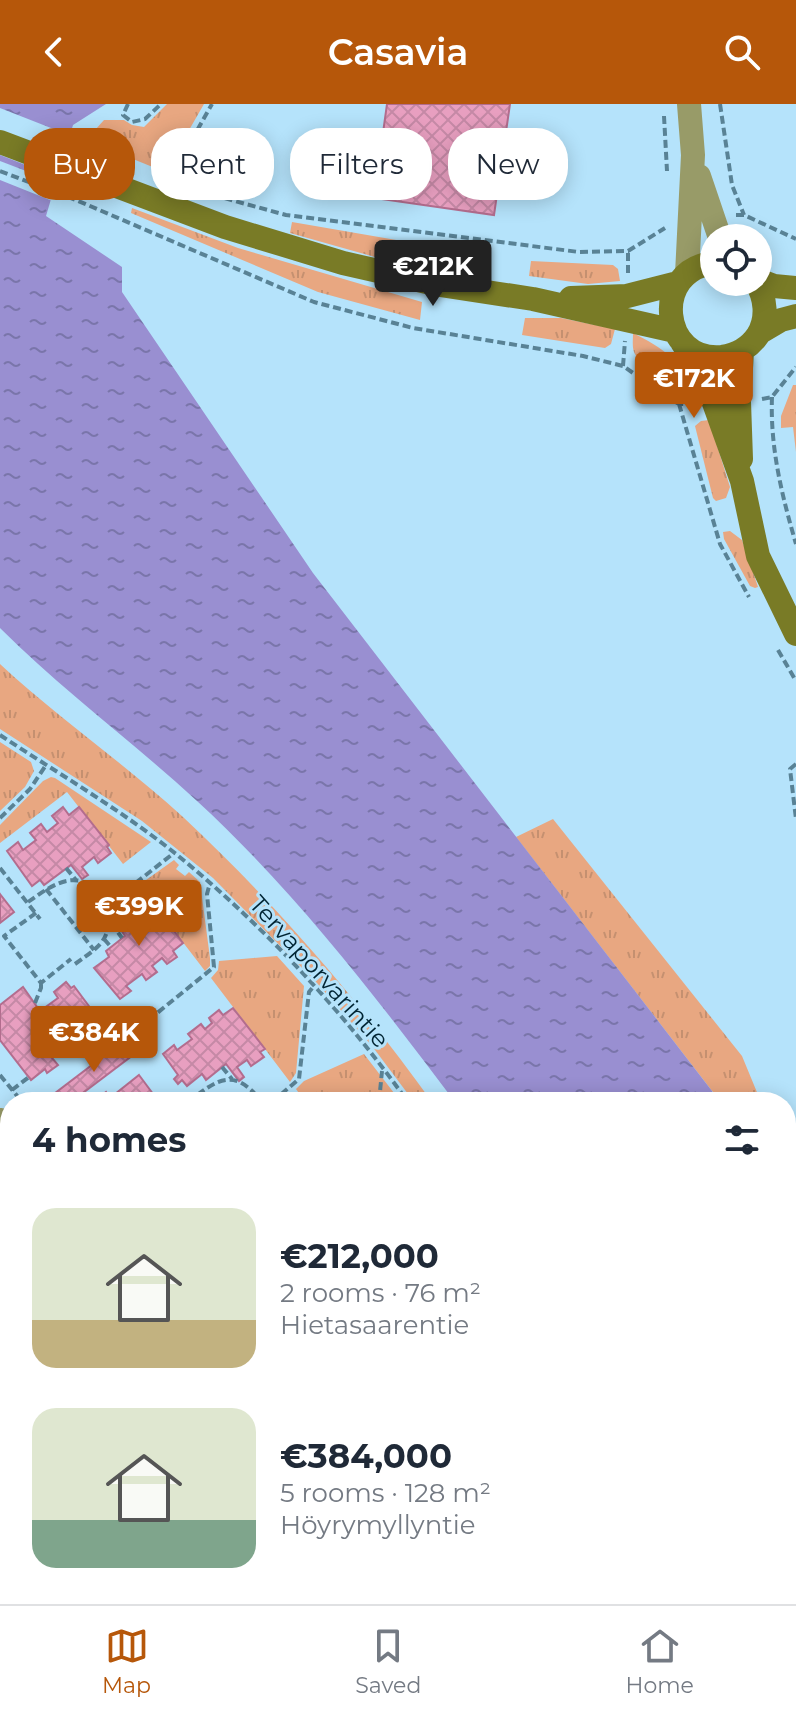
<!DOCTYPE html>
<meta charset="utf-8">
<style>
:root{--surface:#fff;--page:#f2f2f3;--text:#1f2937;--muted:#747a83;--line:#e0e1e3;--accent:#b6570a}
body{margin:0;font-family:Montserrat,sans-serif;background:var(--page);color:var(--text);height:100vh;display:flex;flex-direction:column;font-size:30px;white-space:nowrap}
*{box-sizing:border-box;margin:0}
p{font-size:26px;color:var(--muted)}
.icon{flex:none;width:44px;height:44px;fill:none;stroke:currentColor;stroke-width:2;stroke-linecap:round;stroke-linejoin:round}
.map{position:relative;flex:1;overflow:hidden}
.side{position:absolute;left:0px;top:988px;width:796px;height:512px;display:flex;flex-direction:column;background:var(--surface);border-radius:32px 32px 0 0;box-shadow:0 4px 20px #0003}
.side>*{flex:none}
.banner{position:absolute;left:24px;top:24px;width:748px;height:72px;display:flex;gap:16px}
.fabs{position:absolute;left:700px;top:120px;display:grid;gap:16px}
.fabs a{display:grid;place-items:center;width:72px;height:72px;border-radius:50%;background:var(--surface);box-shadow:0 4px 20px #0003;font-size:40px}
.price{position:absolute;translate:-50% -68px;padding:0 18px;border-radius:8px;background:var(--accent);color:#fff;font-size:26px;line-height:52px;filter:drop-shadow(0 2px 4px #0008)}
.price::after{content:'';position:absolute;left:50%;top:48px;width:24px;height:18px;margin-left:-12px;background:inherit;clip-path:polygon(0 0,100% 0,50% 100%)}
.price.on{background:#222;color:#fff}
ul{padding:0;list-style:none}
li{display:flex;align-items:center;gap:24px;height:200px;padding:0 32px}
li span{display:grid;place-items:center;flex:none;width:224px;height:160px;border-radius:24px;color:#555}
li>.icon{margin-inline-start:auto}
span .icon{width:96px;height:96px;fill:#fffc;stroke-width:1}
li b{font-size:34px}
h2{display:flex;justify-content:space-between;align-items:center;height:96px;padding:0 32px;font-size:34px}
.chip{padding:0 28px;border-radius:32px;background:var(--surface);box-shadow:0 4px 20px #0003;font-size:28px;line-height:72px}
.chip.on{background:var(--accent);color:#fff}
header{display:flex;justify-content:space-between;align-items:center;height:104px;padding:0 32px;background:var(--accent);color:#fff;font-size:36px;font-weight:600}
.tabs{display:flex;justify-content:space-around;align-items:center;height:112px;border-top:2px solid var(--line);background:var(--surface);font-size:22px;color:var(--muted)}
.tabs a{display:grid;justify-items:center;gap:4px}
.tabs .on{color:var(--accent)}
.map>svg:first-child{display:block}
</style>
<header><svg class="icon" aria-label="back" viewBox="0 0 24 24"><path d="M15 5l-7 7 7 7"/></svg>Casavia<svg class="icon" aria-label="search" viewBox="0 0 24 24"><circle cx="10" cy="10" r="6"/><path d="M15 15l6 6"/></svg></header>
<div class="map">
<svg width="796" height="1500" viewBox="0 0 796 1500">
<defs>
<pattern id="grass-tufts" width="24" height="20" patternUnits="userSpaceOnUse" patternTransform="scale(2)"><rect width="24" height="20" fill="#e8a781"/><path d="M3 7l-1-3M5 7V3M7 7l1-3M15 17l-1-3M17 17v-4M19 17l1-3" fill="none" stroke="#c59070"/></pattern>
<pattern id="forest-firs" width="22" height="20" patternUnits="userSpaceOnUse" patternTransform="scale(2)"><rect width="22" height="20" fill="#c88761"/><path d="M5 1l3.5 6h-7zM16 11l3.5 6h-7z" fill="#a06e51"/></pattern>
<pattern id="park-dots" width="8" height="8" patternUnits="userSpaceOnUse" patternTransform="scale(2)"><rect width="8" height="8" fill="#e8a781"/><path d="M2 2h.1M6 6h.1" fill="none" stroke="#c59070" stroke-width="1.8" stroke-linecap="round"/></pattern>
<pattern id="water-ripples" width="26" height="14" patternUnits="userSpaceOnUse" patternTransform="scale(2)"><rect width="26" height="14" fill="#998fd1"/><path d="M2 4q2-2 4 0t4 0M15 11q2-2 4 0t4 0" fill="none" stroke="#7a75aa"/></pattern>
<pattern id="building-cross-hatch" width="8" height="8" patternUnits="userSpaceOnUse" patternTransform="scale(2)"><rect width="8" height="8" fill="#e89fc0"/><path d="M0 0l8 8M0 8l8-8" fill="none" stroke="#c589a6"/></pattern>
</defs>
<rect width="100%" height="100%" fill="#b5e3fb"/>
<path fill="url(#grass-tufts)" d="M167,0h37l-39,68 -79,-32 18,-20h20l8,5 12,2z
M132,104l106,40 184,54 -2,18 -102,-28 -187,-79z
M292,118l139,24 -3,15 -46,-2 -92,-26z
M531,157l82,4 5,4 2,12 -32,3 -59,-8z
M525,214h36l54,11 -4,15 -6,4 -83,-13z
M633,229c29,14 52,31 65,60 -19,-2 -56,-21 -64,-41 -2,-6 -1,-13 -1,-19z
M793,281h3v67l-3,-25 -12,1v-12z
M709,316l21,67 -4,11 -10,3 -3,-3 -18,-72 6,-5z
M730,427l12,9 16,47 -3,1 -5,-2 -26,-47 -1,-7z
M0,560c58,54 124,99 183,153 93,87 175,182 249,285h-18l-42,-56 -55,-63 -104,-105 -71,-57 -142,-92z
M0,638l31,20 3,9 -9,16 -25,24z
M51,673l4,1 96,64 -28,22 -56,-72 -67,51v-18l43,-44z
M553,715l189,237 19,46h-37l-12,-11 -196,-254z
M174,756l5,5 -3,4 9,7 4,-4 11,10 10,76v8l-5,5 -66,-86z
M277,852l27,30 -8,87 -6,9 -79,-104 7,-8 1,-9z
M364,950l37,48h-96l-9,-13 8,-8z
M786,1056l10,23v84l-10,-25z"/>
<path fill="url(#forest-firs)" d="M10,1268v115l-10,1v-109z"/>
<path fill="url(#park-dots)" d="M0,1190h6l4,8v56l-10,-1z"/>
<path fill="url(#water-ripples)" d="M0,0h106l-33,21 -27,91 76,51v25l191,281 399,518 5,11h-262c-79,-105 -161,-212 -258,-301 -64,-59 -135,-111 -197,-173z
M786,1163l10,24v313h-159l-2,-10h151z"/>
<path fill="#b5e3fb" d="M0,4l74,29 -13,42 -61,-24z
M0,57l60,23 -5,18 -55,-22z"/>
<path fill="url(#building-cross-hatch)" stroke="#b36d8e" stroke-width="2" d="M387,0h123l-16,111 -120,-17z
M63,703l6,8 10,-8 30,38 -2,2 4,6 -13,10 -4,-6 -12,10 6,8 -6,4 -11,-14 -27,20 -4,-5 -8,6 -25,-35 11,-9 5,8 13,-10 -6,-7 11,-9 6,8 11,-9 -6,-7z
M0,790l14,18 -14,11z
M145,794l5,7 3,-2 30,40 -10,8 4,6 -10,7 -5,-6 -10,8 5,6 -11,8 -4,-6 -16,12 5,5 -11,8 -26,-31 15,-11 -3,-6 19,-15 -12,-18 7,-4 6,8 12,-9 -5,-6z
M66,878l5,6 3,-2 26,35 -48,37 6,7 -11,8 -2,-4 -14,11 -31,-40v-35l23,-18 17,24 18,-13 -4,-6z
M233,904l32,41 -5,3 4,5 -13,9 -4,-6 -10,7 7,10 -5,4 -13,-17 -20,16 -4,-6 -15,12 -5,-6 -4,4 -4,-5 4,-4 -15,-21 11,-9 3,5 15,-11 -4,-5 13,-10 4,5 7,-6 -3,-5 10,-8 4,5z
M123,940l14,8 -66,50 -25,-2 71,-54z
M139,971l20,27h-66l13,-10 4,6z
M287,1490h49l1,7 -5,3h-44z
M458,1490h24l1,10h-24z
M517,1490h58l2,10h-58z"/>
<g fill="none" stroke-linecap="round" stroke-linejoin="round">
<path stroke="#598295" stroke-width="4" stroke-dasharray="8 4" stroke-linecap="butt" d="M128,0l-5,11 9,7 13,-3 16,-15
M720,0l12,81 12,30
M664,12l3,55
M0,67l76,29 238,102 99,26 170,28 40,10 46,32 10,6h10
M168,78l44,-78
M213,91l73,20 293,37 49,-1 37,-23
M736,111h8l52,24
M628,169v-22
M623,262l2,-25
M772,293c-2,51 10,99 24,147
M762,295l10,-2 24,-30
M679,300l41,140 29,53
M778,546l18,31
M0,631c59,39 121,75 176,119 87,71 167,157 232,248
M796,660l-6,5 6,50
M0,714l30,-29 16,-24
M0,764l40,51
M66,764l10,12
M46,785l48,61
M28,798c32,-23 53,-35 82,1
M36,809l-32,23 37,47 30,-24
M111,819l11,15
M104,835l7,8
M75,860c31,-22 34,-24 35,-61l64,-50
M35,899l6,-15v-5
M130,931l84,-68 -7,-73 3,-11
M222,963l10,12
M0,971l22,27
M12,986l17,-13
M188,998c31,-24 46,-35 74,0
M272,998l27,-23 10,-87 4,-5
M379,998l3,-31
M0,1165l10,20
M0,1216l10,-2
M0,1391l10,-2
M348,1490l1,10
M420,1490l1,10
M599,1490l2,10
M629,1490l1,10"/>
<path stroke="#989b68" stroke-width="24" d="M699,72l21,62
M687,170l6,-119 -4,-51
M0,1016l10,13
M240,1490l1,10"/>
<path stroke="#797b26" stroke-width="24" d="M0,38l225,85 118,36 97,22 93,14 142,32
M714,159c-63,6 -54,100 8,94 15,-2 28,-10 36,-22 10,-17 8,-37 -2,-53
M758,176l16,6 22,2
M571,194l56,-2 51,-13
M759,229l22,-13 15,-4
M682,238l21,33 11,28 28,78 16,75 38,78
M741,355l-2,-57 3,-51"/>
</g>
<g text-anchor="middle" stroke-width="6" stroke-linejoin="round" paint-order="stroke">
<g font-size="24" fill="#012534" stroke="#b5e3fb">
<text transform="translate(319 868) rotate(48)" y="8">Tervaporvarintie</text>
</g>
</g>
</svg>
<div class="fabs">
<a><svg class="icon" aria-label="locate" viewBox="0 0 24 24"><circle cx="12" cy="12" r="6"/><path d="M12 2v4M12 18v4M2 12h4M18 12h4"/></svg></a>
</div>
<b class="price on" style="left:433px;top:204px">€212K</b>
<b class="price" style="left:694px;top:316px">€172K</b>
<b class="price" style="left:139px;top:844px">€399K</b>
<b class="price" style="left:94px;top:970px">€384K</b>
<div class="banner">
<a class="chip on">Buy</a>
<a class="chip">Rent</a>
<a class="chip">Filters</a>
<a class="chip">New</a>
</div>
<section class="side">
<h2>4 homes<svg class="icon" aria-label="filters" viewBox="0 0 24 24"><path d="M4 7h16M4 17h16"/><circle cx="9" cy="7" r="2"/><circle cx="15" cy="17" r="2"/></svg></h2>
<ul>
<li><span style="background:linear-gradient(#dfe7d0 70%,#c2b280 0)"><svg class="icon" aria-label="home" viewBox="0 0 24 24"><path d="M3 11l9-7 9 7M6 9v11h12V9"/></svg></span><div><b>€212,000</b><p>2 rooms · 76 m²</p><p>Hietasaarentie</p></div></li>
<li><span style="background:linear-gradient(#dfe7d0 70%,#7fa58c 0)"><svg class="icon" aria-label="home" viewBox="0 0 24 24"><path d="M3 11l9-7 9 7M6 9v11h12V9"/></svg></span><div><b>€384,000</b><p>5 rooms · 128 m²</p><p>Höyrymyllyntie</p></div></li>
</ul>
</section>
</div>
<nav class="tabs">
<a class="on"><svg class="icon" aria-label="map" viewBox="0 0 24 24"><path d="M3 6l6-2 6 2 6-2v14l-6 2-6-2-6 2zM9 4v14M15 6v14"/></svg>Map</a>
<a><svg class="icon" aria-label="saved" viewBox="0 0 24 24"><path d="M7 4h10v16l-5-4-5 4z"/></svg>Saved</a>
<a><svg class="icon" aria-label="home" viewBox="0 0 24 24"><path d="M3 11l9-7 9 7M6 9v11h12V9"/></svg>Home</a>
</nav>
